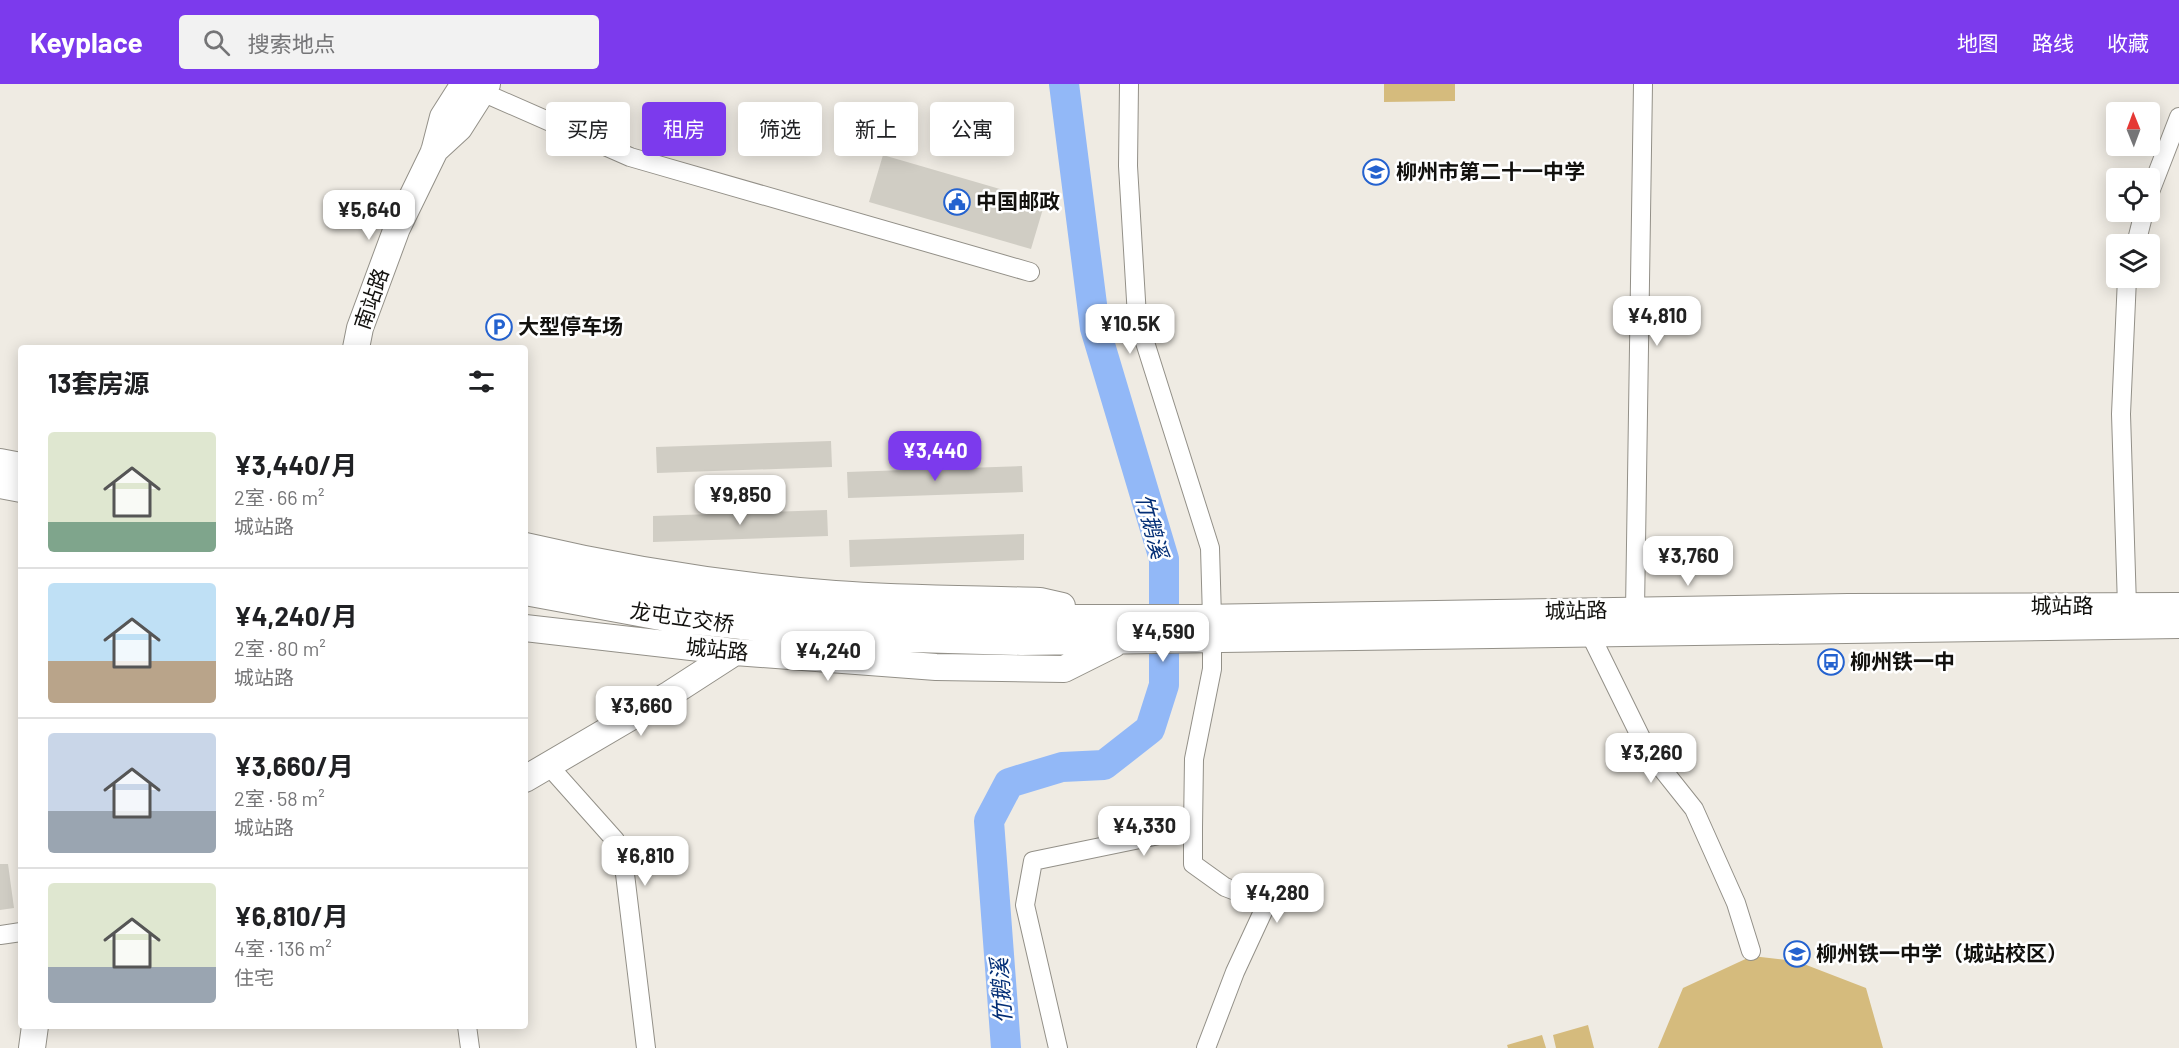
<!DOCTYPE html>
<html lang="zh">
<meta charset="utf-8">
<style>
:root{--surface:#fff;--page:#f2f2f2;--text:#202124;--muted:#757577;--line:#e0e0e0;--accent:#7c3aed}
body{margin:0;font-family:Barlow,"Noto Sans SC",sans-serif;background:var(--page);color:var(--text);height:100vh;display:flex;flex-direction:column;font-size:22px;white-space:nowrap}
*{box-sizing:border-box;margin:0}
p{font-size:20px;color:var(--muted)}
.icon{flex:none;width:33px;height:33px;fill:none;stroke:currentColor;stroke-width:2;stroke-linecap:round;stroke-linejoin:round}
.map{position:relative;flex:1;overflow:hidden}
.details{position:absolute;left:18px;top:261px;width:510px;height:684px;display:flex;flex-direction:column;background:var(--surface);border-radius:6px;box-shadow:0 3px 15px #0003}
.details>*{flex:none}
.guide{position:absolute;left:546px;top:18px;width:570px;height:54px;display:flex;gap:12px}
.needle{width:39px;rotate:359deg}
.fabs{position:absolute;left:2106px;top:18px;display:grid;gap:12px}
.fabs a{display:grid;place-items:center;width:54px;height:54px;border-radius:6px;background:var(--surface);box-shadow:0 3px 15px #0003;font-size:30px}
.price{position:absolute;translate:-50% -51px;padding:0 14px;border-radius:12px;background:#fff;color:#222;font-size:20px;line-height:39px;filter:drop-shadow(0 2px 3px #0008)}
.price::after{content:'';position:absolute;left:50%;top:36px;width:18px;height:14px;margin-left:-9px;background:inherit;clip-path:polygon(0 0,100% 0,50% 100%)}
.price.selected{background:var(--accent);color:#fff}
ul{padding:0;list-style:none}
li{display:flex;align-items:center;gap:18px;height:150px;padding:0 30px}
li+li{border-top:2px solid var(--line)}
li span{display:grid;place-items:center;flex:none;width:168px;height:120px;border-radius:6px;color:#555}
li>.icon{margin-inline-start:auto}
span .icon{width:72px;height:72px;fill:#fffc;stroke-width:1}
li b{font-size:26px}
h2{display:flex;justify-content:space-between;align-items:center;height:72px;padding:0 30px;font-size:26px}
.chip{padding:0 21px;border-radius:6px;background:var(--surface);box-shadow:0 3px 15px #0003;font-size:21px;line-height:54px}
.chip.selected{background:var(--accent);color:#fff}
header{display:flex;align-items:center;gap:36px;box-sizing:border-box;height:84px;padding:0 30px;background:var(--accent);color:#fff}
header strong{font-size:28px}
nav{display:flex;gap:33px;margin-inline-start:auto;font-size:21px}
.search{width:420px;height:54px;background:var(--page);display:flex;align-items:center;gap:15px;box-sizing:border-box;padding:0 21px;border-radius:6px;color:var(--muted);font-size:22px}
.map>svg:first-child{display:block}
</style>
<header>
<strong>Keyplace</strong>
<div class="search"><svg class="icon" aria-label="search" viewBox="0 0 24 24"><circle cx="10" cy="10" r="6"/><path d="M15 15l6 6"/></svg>搜索地点</div>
<nav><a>地图</a><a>路线</a><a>收藏</a></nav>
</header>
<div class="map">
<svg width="2179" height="964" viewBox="0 0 2179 964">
<rect width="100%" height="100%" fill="#efebe3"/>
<path fill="#d5bb7d" d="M1384,0h71v17l-71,1z
M1752,872l44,5 70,27 17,60h-225l25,-60z
M1588,941l6,23h-38l-3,-13z
M1542,951l4,13h-38l-1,-3z"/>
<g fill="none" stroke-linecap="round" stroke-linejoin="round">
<path stroke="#92b8f7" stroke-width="30" d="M1006,964l-17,-227 20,-38 53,-16 42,-2 46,-36 14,-44v-126l-69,-231 -31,-244"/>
</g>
<path fill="#d0cdc4" d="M883,71l162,47 -14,47 -162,-47z
M831,357l1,26 -175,6 -1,-26z
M1022,382l1,26 -175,6 -1,-26z
M827,426l1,26 -175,6v-26z
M1024,450v26l-174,7 -1,-27z
M0,780h8l6,44 -14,2z"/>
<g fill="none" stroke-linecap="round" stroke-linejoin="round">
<g stroke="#939088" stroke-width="20">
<path id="street" d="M1129,0l-1,82 9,151 73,231 2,70
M482,8l148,65 400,115
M2150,108l29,-75
M2136,160l8,-32
M2127,522l-6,-192 6,-136
M1635,526l8,-526
M1590,540v10l57,116 47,59 42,94 15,48
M549,682l66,74 10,34 21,174
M1193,744v36l32,23 42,16 -32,69 -29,76
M0,851l21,-3
M467,942l3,22
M1058,964l-33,-143 8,-44 160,-33 1,-69 18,-90v-29"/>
</g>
<g stroke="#939088" stroke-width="28">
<path id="secondary" d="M434,67l25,-23 28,-44
M356,264l4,-20 37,-100 37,-76 9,-35 21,-33
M0,378l21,4
M0,401l21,4
M525,462c102,24 205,40 310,48 68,5 137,5 205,7l22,5
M525,485l146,25 178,20 163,4h185l651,-11 331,-1
M525,508l141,26 178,19 177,5 1158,-17
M525,544l210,24 201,15 128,2 50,-25
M525,695l145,-85 65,-42
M32,964l3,-22"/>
</g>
<use href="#street" stroke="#fff" stroke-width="18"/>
<use href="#secondary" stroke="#fff" stroke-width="26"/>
</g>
<defs>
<g id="school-ring" transform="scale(1.35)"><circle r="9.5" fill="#fff" stroke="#2462cf" stroke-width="1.5"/><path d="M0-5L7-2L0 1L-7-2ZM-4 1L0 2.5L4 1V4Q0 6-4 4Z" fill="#2462cf"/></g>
<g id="civic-ring" transform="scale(1.35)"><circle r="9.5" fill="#fff" stroke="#2462cf" stroke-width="1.5"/><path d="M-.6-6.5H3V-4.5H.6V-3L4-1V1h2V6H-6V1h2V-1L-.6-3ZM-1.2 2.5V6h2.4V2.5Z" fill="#2462cf"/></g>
<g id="parking-ring" transform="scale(1.35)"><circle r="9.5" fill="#fff" stroke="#2462cf" stroke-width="1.5"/><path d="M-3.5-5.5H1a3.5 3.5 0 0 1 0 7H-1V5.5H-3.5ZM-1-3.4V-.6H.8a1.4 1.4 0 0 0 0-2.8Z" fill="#2462cf"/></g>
<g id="bus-ring" transform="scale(1.35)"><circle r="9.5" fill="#fff" stroke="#2462cf" stroke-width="1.5"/><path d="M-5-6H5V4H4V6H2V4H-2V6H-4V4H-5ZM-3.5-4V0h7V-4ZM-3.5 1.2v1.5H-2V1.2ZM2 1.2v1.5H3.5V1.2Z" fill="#2462cf"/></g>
</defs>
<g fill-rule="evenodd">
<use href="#school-ring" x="1376" y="88"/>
<use href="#civic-ring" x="957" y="118"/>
<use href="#parking-ring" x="499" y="243"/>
<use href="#bus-ring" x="1831" y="578"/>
<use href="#school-ring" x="1797" y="870"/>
</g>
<g text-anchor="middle" stroke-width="5" stroke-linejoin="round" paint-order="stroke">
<g font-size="21" font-weight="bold" fill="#12110e" stroke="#fff" text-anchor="start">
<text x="1396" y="95">柳州市第二十一中学</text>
<text x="976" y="125">中国邮政</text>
<text x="518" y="250">大型停车场</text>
<text x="1850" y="585">柳州铁一中</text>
<text x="1816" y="877">柳州铁一中学（城站校区）</text>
</g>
<g font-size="21" fill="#12110e" stroke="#fff">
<text transform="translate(372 215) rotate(-71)" y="7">南站路</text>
<text x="2062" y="529">城站路</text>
<text transform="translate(1576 527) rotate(-1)" y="7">城站路</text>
<text transform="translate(682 534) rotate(8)" y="7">龙屯立交桥</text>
<text transform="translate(717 566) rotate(6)" y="7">城站路</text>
</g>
<g font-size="22" font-style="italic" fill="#042f76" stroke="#fff">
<text transform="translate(1152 442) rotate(75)" y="8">竹鹅溪</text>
<text transform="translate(1001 907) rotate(-94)" y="8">竹鹅溪</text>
</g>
</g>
</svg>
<div class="fabs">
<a><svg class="needle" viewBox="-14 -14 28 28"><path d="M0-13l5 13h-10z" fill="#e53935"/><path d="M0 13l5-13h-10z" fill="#757577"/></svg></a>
<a><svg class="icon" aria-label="locate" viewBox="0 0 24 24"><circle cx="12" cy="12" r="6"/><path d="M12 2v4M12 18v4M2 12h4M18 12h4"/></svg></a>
<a><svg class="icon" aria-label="layers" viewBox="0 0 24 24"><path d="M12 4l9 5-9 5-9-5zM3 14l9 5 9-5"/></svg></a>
</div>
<b class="price" style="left:369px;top:157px">¥5,640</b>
<b class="price" style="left:1657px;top:263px">¥4,810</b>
<b class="price" style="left:1130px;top:271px">¥10.5K</b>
<b class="price selected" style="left:935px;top:398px">¥3,440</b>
<b class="price" style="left:740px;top:442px">¥9,850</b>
<b class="price" style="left:1688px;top:503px">¥3,760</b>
<b class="price" style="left:1163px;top:579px">¥4,590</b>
<b class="price" style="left:828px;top:598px">¥4,240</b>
<b class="price" style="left:641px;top:653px">¥3,660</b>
<b class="price" style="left:1651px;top:700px">¥3,260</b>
<b class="price" style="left:1144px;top:773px">¥4,330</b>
<b class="price" style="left:645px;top:803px">¥6,810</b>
<b class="price" style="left:1277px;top:840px">¥4,280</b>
<div class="guide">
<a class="chip">买房</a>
<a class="chip selected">租房</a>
<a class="chip">筛选</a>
<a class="chip">新上</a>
<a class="chip">公寓</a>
</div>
<section class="details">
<h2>13套房源<svg class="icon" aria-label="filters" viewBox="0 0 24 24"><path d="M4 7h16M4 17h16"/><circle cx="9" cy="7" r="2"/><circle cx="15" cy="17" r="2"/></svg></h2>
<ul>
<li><span style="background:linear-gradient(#dfe7d0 75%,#7fa58c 0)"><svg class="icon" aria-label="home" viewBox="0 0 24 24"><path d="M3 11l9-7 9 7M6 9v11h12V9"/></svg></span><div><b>¥3,440/月</b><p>2室 · 66 m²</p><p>城站路</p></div></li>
<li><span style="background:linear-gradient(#bfe0f5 65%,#b9a48a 0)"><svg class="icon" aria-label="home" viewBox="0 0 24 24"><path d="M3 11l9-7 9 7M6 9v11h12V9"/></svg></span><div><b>¥4,240/月</b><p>2室 · 80 m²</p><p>城站路</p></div></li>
<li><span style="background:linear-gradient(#c9d6e8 65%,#9aa5b1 0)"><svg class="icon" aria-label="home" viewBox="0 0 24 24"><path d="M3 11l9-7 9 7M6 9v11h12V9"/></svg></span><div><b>¥3,660/月</b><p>2室 · 58 m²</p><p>城站路</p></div></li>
<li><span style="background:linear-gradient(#dfe7d0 70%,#9aa5b1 0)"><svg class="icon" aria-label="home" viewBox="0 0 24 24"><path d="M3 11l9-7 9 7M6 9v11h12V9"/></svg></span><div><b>¥6,810/月</b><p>4室 · 136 m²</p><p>住宅</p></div></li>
</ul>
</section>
</div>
